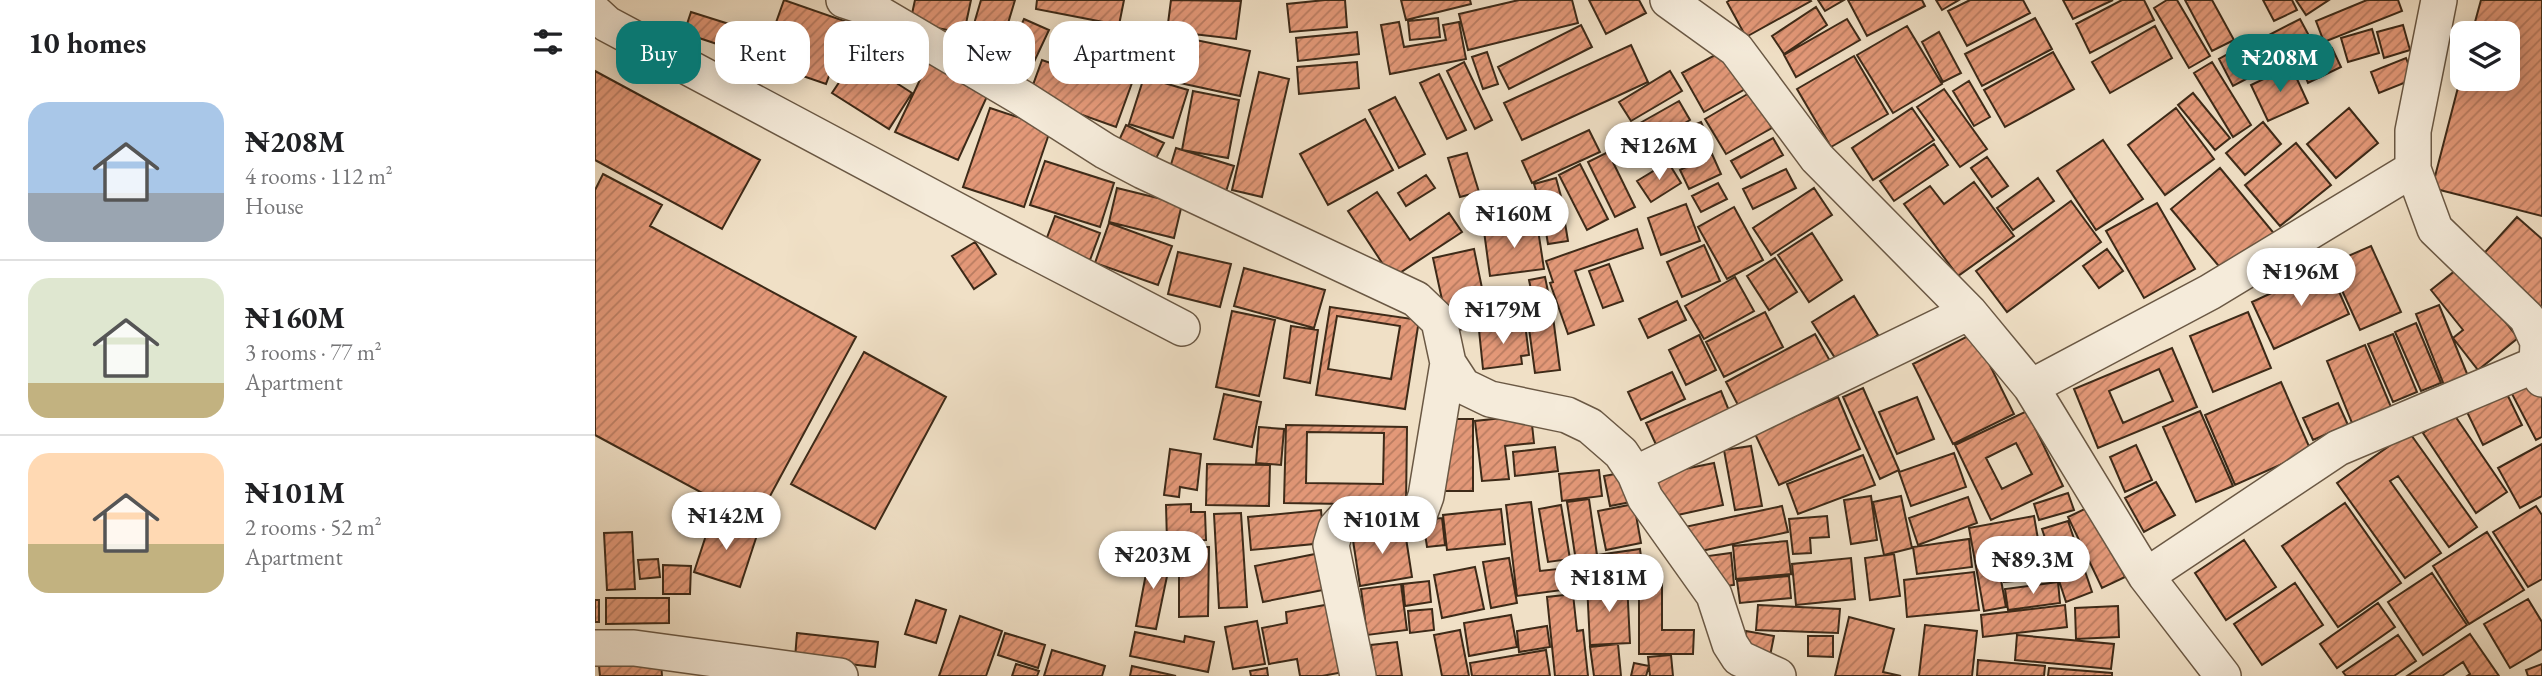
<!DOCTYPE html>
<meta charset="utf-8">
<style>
:root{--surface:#fff;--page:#f6f6f6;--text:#202124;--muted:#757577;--line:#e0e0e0;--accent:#0f766e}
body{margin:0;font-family:"EB Garamond",serif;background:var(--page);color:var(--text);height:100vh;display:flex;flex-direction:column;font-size:26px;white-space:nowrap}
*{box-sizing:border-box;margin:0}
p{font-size:23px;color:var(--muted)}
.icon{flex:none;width:38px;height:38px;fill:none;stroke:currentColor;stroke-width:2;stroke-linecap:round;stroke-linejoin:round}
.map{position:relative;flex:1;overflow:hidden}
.details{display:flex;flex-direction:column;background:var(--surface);width:595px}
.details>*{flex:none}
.banner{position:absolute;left:21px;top:21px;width:665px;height:63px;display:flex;gap:14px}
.fabs{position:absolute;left:1855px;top:21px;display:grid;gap:14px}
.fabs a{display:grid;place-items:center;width:70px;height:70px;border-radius:14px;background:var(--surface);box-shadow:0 4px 18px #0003;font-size:35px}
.price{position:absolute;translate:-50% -60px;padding:0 16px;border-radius:24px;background:#fff;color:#222;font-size:23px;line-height:46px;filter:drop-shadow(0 2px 4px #0008)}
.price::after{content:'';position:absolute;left:50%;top:42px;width:21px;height:16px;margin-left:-10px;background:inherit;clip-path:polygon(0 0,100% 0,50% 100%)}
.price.current{background:var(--accent);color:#fff}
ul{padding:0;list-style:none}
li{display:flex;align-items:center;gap:21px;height:175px;padding:0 28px}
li+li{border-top:2px solid var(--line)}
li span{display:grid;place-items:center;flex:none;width:196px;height:140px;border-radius:21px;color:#555}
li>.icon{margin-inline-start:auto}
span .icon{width:84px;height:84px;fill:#fffc;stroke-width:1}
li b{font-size:30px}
h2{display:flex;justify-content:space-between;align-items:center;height:84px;padding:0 28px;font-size:30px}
.tag{padding:0 24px;border-radius:21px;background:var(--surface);box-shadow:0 4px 18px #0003;font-size:24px;line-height:63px}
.tag.current{background:var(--accent);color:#fff}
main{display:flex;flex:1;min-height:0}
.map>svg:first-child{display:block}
</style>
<main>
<section class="details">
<h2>10 homes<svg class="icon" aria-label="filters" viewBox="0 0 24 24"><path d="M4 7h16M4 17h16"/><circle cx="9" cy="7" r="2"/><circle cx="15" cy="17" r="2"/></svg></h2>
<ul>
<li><span style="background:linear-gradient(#a9c7e8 65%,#9aa5b1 0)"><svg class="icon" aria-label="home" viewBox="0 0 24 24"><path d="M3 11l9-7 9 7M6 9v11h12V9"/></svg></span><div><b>₦208M</b><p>4 rooms · 112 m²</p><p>House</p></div></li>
<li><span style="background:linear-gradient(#dfe7d0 75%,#c2b280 0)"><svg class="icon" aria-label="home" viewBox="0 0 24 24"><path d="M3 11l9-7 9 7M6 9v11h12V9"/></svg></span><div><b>₦160M</b><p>3 rooms · 77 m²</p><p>Apartment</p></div></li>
<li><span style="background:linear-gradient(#ffd9b3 65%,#c2b280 0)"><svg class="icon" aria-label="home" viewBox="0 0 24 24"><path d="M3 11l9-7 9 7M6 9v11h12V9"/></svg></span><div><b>₦101M</b><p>2 rooms · 52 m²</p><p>Apartment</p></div></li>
</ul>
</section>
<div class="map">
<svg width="1947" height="676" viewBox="0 0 1947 676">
<defs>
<pattern id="building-hatch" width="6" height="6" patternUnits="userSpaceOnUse" patternTransform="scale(1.75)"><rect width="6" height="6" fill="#e39878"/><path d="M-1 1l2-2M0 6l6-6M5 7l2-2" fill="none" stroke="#b97c61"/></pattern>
</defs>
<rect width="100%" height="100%" fill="#f0e0c6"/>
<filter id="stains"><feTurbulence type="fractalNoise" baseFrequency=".00286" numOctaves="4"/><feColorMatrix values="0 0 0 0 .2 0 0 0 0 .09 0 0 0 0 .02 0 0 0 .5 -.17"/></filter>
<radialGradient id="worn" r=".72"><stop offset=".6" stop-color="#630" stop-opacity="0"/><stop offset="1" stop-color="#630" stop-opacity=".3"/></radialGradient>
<path fill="url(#building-hatch)" stroke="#3d2a18" stroke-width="2" fill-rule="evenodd" d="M189,0l92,32 -8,24 -28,-10 -14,38 -64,-22z
M320,0h56l-7,33 -54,-10z
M386,0h34l-18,60 -31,-9z
M442,0h87l-5,25 -83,-16z
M576,0l70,1 -5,38 -69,-8z
M730,0h20l2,27 -57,5 -3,-28z
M806,0h69l1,4 -65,16z
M924,0h53l6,23 -110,27 -9,-36z
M994,0h50l7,13 -40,21z
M1135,0h80l1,1 -65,36 -19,-35z
M1223,0h26l-19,11z
M1253,0h74l3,6 -58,30z
M1341,0h23l-17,10z
M1375,0h53l7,13 -63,33 -19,-35z
M1468,0h50l-40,19z
M1527,0h22l10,20 -64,33 -14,-29z
M1572,0h10l33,56 -21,12 -35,-60z
M1590,0h27l22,40 -22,11z
M1668,0h29l5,10 -23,11z
M1701,0h33l-23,15z
M1772,0h31l4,11 -78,31 -8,-21z
M1886,0h61v216l-110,-28 30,-116v7h46v-46h-36z
M1221,7l11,18 -43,29 -12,-18z
M96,12l57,18 -7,22 -57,-19z
M843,18l2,19 -30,3 -2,-19z
M1440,18l17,31 -70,37 -17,-32z
M429,19l25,11 -23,49 -25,-11z
M1252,19l13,21 -64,37 -12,-22z
M1705,19l14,26 -58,31 -14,-27z
M804,22l5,25 42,-7 -3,-15 16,-3 7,37 -76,15 -9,-49z
M986,25l11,22 -83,42 -11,-22z
M1808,25l7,25 -26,8 -7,-26z
M1312,26l35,58 -49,29 -36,-58z
M1560,26l17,32 -62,35 -18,-31z
M1777,29l7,24 -31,9 -7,-24z
M762,32l2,22 -61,7 -2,-23z
M1344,32l22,41 -18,9 -21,-40z
M566,33l89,18 -10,45 -88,-19z
M517,34l33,13 -29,80 -87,-31 13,-36 54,19z
M472,36l36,12 -7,19 -36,-11z
M1036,45l17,37 -126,58 -18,-37z
M1737,48l9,19 -33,16 -8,-19z
M1131,49l21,39 -43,24 -22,-39z
M1640,50l15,27 -17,9 -14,-27z
M892,52l11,32 -15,5 -11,-32z
M1458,52l21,37 -69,38 -21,-37z
M1259,56l34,58 -57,33 -34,-58z
M261,57l56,36 -23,36 -57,-36z
M1811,58l8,21 -35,14 -8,-21z
M762,62l2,26 -60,6 -2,-27z
M869,62l28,58 -17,9 -28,-58z
M1617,62l39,63 -18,12 -39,-64z
M333,63l61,29 -31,68 -63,-28z
M1696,66l17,37 -40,18 -17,-36z
M0,71l165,89 -38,69 -127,-69z
M1075,71l12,20 -51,30 -12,-19z
M664,72l30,7 -27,118 -30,-7z
M844,74l27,56 -19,9 -27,-56z
M549,77l44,13 -15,48 -44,-14z
M1374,81l21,36 -16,9 -21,-35z
M1349,89l43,60 -27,18 -43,-60z
M598,91l46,9 -11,58 -46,-8z
M1156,92l21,36 -46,26 -21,-35z
M1598,93l37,45 -15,12 -37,-45z
M800,97l30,57 -26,14 -30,-58z
M1084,101l11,19 -46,26 -11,-19z
M395,108l61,20 -27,79 -61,-20z
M1317,108l22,32 -61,40 -21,-32z
M1581,108l38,51 -49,36 -37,-50z
M1754,108l29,35 -42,35 -29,-34z
M770,119l28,51 -65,35 -28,-51z
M1106,122l8,18 -38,17 -8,-19z
M1668,122l18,22 -36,31 -19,-22z
M531,125l38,18 -11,21 -37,-17z
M994,130l11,22 -68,31 -10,-22z
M1178,138l10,17 -42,23 -10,-17z
M1508,140l40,59 -47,31 -39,-59z
M1701,143l35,42 -51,41 -35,-41z
M1339,144l14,21 -54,36 -14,-20z
M581,148l58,18 -10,32 -58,-17z
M1013,152l27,55 -20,10 -27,-55z
M872,153l12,39 -19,5 -12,-39z
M1117,154l9,20 -32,15 -9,-19z
M1392,157l21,29 -16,11 -21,-29z
M450,161l69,22 -14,44 -70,-22z
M1073,162l13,21 -30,19 -14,-21z
M985,164l28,55 -21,11 -28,-55z
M1625,168l57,69 -49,40 -57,-68z
M1191,169l10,19 -43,21 -10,-20z
M8,174l59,31 -12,21 206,111 -100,185 -161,-87v-245z
M831,175l9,13 -29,18 -8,-13z
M961,178l9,33 -21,6 -10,-33z
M1443,178l16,23 -41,29 -16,-22z
M1379,182l40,54 -56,40 -54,-72 26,-18 14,18z
M1123,183l9,16 -26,13 -9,-16z
M522,188l65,16 -8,34 -65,-16z
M1219,188l18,27 -61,40 -18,-27z
M782,192l33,48 39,-27 13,19 -70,46 -44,-67z
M1476,201l30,41 -94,70 -31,-41z
M1562,203l38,66 -51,29 -38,-67z
M1091,204l14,37 -39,14 -13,-37z
M1139,207l29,53 -36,19 -29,-52z
M907,208l3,14 -25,4 -2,-15z
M460,216l45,17 -10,27 -45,-17z
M969,217l4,24 -20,3 -4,-24z
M1922,217l25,22v76l-64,-55z
M514,223l63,23 -14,39 -63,-22z
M942,223l7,46 -54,7 -6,-45z
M1042,229l6,19 -68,23 19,54 -26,9 -18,-51 3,-1 -7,-21z
M1217,233l30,47 -33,22 -31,-47z
M380,242l21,32 -22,15 -22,-33z
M1109,245l16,36 -38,16 -15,-35z
M1776,246l30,66 -41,18 -30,-66z
M879,249l10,49 43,-9 5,25 -83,18 -16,-74z
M1512,249l16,22 -24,17 -16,-22z
M583,252l53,12 -11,43 -52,-13z
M1180,258l22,34 -28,18 -22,-34z
M1014,264l14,37 -20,7 -14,-37z
M1866,266l57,72 -40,32 -25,-32 10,-8 -32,-40z
M1733,267l21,47 -75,35 -22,-47z
M649,268l81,22 -11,38 -80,-22z
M950,277l6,29 -16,3 -6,-29z
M1140,277l19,34 -50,28 -19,-33z
M1259,296l24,39 -41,26 -25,-39z
M1082,301l9,19 -38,18 -9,-19z
M1844,305l31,76 -24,9 -30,-76z
M735,307l89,13 -14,89 -89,-14zM742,316l63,10 -9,53 -63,-10z
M637,311l43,9 -16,76 -43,-9z
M1170,312l18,35 -59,30 -18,-35z
M1653,312l23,56 -58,24 -23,-56z
M958,317l7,53 -25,3 -7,-52z
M1821,323l25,60 -20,8 -26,-59z
M930,324l4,31 -8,1 1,8 -39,5 -4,-39z
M696,326l27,4 -8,53 -26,-5z
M1379,333l40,81 -61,30 -40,-80z
M1220,334l15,27 -90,48 -14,-27z
M1798,334l24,58 -24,10 -25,-58z
M1104,335l17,35 -30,15 -17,-35z
M1770,345l26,62 -39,16 -25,-62z
M1577,348l25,59 -99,41 -24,-59zM1564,369l14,32 -50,22 -14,-32z
M269,352l82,45 -71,132 -84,-45z
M1077,372l13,27 -44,21 -13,-28z
M1939,380l8,15v42l-6,3 -25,-48z
M1686,382l30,69 -76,34 -30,-70z
M1268,388l36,82 -19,9 -37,-82z
M1126,391l11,27 -74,31 -12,-26z
M1911,392l16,33 -39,20 -16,-33z
M629,394l37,8 -9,45 -38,-8z
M1243,397l22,52 -81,36 -24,-51z
M1322,397l17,42 -37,15 -18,-42z
M1743,403l10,22 -35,15 -10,-22z
M1432,411l36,75 -72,34 -36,-75zM1421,443l16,31 -30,15 -16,-31z
M1605,411l33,75 -37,16 -33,-75z
M1858,413l54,79 -31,21 -53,-80z
M936,415l3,28 -29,3 4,33 -27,2 -7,-60z
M845,419h33v72h-32z
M691,425l121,2 -1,78 -122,-2zM712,432l77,1 -1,51 -77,-1z
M664,427l25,2 -3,36 -25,-2z
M1814,432l68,95 -28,20 -51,-71 -8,5 51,72 -36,25 -68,-95z
M1947,444v52l-22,12 -22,-40z
M1541,445l16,35 -27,12 -15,-35z
M1156,446l11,60 -27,4 -11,-60z
M960,447l3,24 -43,5 -2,-24z
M575,449l31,5 -4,36 -17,-3 -1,10 -15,-2z
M1359,453l12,34 -55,19 -12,-34z
M1268,455l12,30 -77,29 -11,-30z
M1119,463l9,42 -59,13 -9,-43z
M612,464l63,1 -1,41 -63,-1z
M1004,470l3,26 -40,5 -3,-27z
M1031,472l5,30 -21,4 -6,-30z
M1561,482l19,33 -31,17 -19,-34z
M1473,493l6,17 -35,10 -5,-16z
M1276,496l6,44 -26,4 -7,-44z
M1306,496l11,52 -28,7 -11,-53z
M1373,497l9,26 -59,22 -9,-27z
M994,499l8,56 43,-6 3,23 -64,9 -12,-79z
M936,502l9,69 27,-3 3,21 -53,7 -11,-91z
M1750,503l56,80 -63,44 -56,-81z
M596,504v8h14l1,28 -39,2 -1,-37z
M1039,504l7,39 -35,7 -8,-39z
M966,505l9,54 -22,3 -9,-53z
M1187,506l6,26 -96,21 -7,-26z
M1496,506l34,71 -23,11 -34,-71z
M1941,506l6,9v64l-14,8 -35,-55z
M906,509l4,35 -58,6 -4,-35z
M726,510l3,33 -73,7 -3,-33z
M646,513l6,94 -28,1 -5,-94z
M1232,516l2,21 -19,1 1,15 -18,1 -4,-35z
M1439,516l5,29 -43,8 10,54 -22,4 -15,-83z
M117,517l46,15 -18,55 -46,-15z
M847,518l3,27 -18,2 -4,-27z
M1473,521l24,71 -26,10 -24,-73z
M809,525l8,52 -52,9 -8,-52z
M37,532l3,57 -28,1 -3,-57z
M1892,532l37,58 -55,34 -36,-58z
M1374,539l3,28 -55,7 -4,-27z
M1649,540l32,47 -50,33 -31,-47z
M1192,541l4,33 -55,5 -3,-33z
M584,547h30l-1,69 -29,1z
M555,553l21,4 -15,72 -20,-3z
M725,553l8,36 -65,13 -8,-36z
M1136,553l3,32 -23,3 -3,-32z
M1299,554l6,42 -30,4 -5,-42z
M914,558l8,45 -26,5 -8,-46z
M1256,558l4,41 -59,6 -4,-41z
M63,559l2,18 -20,2 -2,-19z
M1428,561l2,19 -21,2 -3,-18z
M68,565l28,1 -1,28h-27z
M880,567l9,42 -42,9 -8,-43z
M1379,572l5,38 -72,7 -3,-37z
M1837,573l35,52 -44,30 -35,-53z
M1194,576l2,22 -51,5 -3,-22z
M834,581l2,21 -26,4 -2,-22z
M1032,582l3,61 -40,2 -3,-61z
M1463,582l2,21 -52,7 -3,-21z
M1700,583l28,42 -61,40 -28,-41z
M806,584l6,46 -40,5 -6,-46z
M1044,584h23v46h32l-1,24h-54z
M978,594l4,37 6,-1 5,46h-33l-8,-79z
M11,598h63v25l-63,1z
M1933,599l14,23v27l-32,19 -26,-44z
M0,600h4v22h-4z
M321,600l30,10 -10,33 -31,-9z
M741,603l13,68 -27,5h-22l-3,-17 -28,5 -7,-36 25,-5 -1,-11z
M1783,603l17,24 -58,41 -17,-24z
M1163,605l82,4 -2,24 -82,-3z
M1470,605l2,22 -84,10 -2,-22z
M1523,606l1,31 -43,2 -1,-31z
M837,609l2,21 -24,3 -2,-22z
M916,615l6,32 -48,9 -5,-33z
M365,616l42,15 -16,45h-47z
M1254,617l45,12 -11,43 18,4h-66z
M662,621l8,43 -32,5 -8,-42z
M1330,625l52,6 -5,45h-53z
M952,626l3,21 -31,5 -2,-21z
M865,630l9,46h-27l-8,-41z
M1151,631l28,5 -5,25 -28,-7z
M540,632l49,10 1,-6 29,6 -6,30 -78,-16z
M202,633l81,9 -3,25 -80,-9z
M410,633l40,12 -7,23 -40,-13z
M1875,634l29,42h-32l3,-2 -7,-12 -21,14h-35z
M1422,635l97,9 -3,25 -96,-9z
M1803,635l18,26 -22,15h-48l-3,-4z
M1213,636h25v21l-25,-1z
M802,642l5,34h-27l-4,-31z
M1023,644l3,32h-27l-4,-29z
M457,650l53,16 -3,10h-58z
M951,650l4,26h-78l-2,-13z
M1076,655l2,21h-23l-2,-19z
M1383,660l67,6 -1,10h-67z
M66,663l1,13h-62l-1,-10z
M1039,663l15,3 -3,10h-15z
M421,664l23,7 -2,5h-25z
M1947,664v12h-14l-2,-6z
M537,666l44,10h-46z
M672,668l1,8h-17l-1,-5z
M1454,668l63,5v3h-64z"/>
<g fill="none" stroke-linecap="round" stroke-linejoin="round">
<g stroke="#6a5844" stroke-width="38">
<path id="minor" d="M249,0l27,9 151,89 83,53 38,20 273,128 23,22 9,42 15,23 27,13 77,16 23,11 31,27 14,21 10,24 69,97 16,49 9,14 39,18
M1073,0l68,49 81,109 152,154 62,75 115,189 77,100
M1844,0l-26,131v38l22,60 92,89 11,24 -1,22 5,15
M0,13l12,11 375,200 200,104
M1436,387l179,-95 203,-123
M1040,474l334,-162
M1551,576l192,-128 199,-84
M0,648h39l206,28
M763,676l-27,-131 5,-17 8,-9 74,-1 8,-22 22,-133"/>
</g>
<use href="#minor" stroke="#f5ebda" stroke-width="35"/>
</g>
<rect width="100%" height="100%" filter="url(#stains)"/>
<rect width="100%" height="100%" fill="url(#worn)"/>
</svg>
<div class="fabs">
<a><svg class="icon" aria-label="layers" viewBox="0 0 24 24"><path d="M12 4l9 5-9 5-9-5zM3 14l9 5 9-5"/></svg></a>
</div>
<b class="price current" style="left:1685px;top:94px">₦208M</b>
<b class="price" style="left:1064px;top:182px">₦126M</b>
<b class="price" style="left:919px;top:250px">₦160M</b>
<b class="price" style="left:1706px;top:308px">₦196M</b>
<b class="price" style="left:908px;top:346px">₦179M</b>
<b class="price" style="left:131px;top:552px">₦142M</b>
<b class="price" style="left:787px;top:556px">₦101M</b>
<b class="price" style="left:558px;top:591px">₦203M</b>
<b class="price" style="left:1438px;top:596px">₦89.3M</b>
<b class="price" style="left:1014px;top:614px">₦181M</b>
<div class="banner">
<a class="tag current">Buy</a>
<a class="tag">Rent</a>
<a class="tag">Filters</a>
<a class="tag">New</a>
<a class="tag">Apartment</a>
</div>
</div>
</main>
